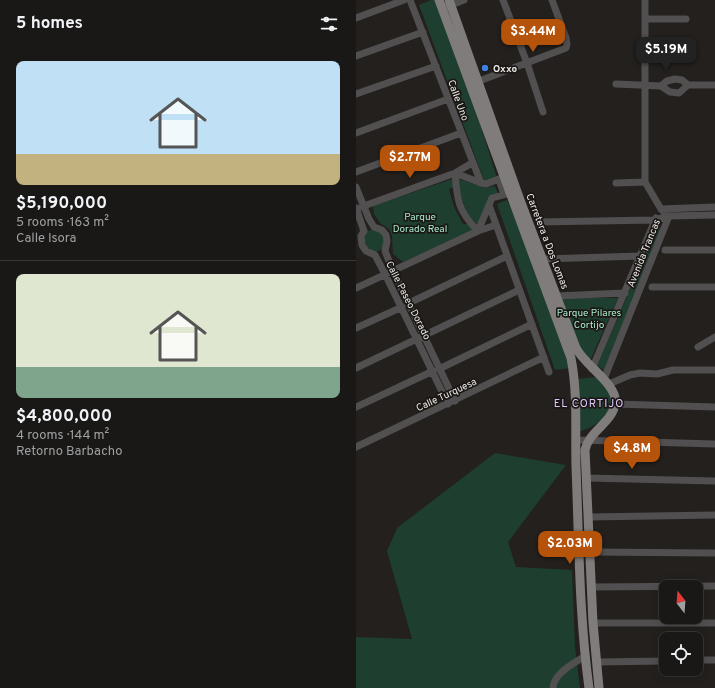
<!DOCTYPE html>
<meta charset="utf-8">
<style>
:root{--surface:#1a1816;--page:#272523;--text:#f1f3f6;--muted:#9fa0a1;--line:#383735;--accent:#b45309}
body{margin:0;font-family:Overpass,sans-serif;background:var(--page);color:var(--text);height:100vh;display:flex;flex-direction:column;font-size:15px;white-space:nowrap}
*{box-sizing:border-box;margin:0}
p{font-size:13px;color:var(--muted)}
.icon{flex:none;width:22px;height:22px;fill:none;stroke:currentColor;stroke-width:2;stroke-linecap:round;stroke-linejoin:round}
.map{position:relative;flex:1;overflow:hidden}
.side{display:flex;flex-direction:column;background:var(--surface);width:356px}
.side>*{flex:none}
.needle{width:26px;rotate:343deg}
.controls{position:absolute;left:303px;top:580px;display:grid;gap:8px}
.controls a{display:grid;place-items:center;width:44px;height:44px;border-radius:8px;background:var(--surface);box-shadow:0 2px 10px #0003,0 0 0 1px var(--line);font-size:20px}
.price{position:absolute;translate:-50% -34px;padding:0 9px;border-radius:8px;background:var(--accent);color:#fff;font-size:13px;line-height:26px;filter:drop-shadow(0 1px 2px #0008)}
.price::after{content:'';position:absolute;left:50%;top:24px;width:12px;height:9px;margin-left:-6px;background:inherit;clip-path:polygon(0 0,100% 0,50% 100%)}
.price.selected{background:#222;color:#fff}
ul{padding:0;list-style:none}
li{display:grid;align-content:center;gap:8px;height:212px;padding:0 16px}
li+li{border-top:1px solid var(--line)}
li span{display:grid;place-items:center;height:124px;border-radius:8px;color:#555}
li>.icon{margin-inline-start:auto}
span .icon{width:72px;height:72px;fill:#fffc;stroke-width:1}
li b{font-size:17px}
h2{display:flex;justify-content:space-between;align-items:center;height:48px;padding:0 16px;font-size:17px}
main{display:flex;flex:1;min-height:0}
.map>svg:first-child{display:block}
</style>
<main>
<section class="side">
<h2>5 homes<svg class="icon" aria-label="filters" viewBox="0 0 24 24"><path d="M4 7h16M4 17h16"/><circle cx="9" cy="7" r="2"/><circle cx="15" cy="17" r="2"/></svg></h2>
<ul>
<li><span style="background:linear-gradient(#bfe0f5 75%,#c2b280 0)"><svg class="icon" aria-label="home" viewBox="0 0 24 24"><path d="M3 11l9-7 9 7M6 9v11h12V9"/></svg></span><div><b>$5,190,000</b><p>5 rooms · 163 m²</p><p>Calle Isora</p></div></li>
<li><span style="background:linear-gradient(#dfe7d0 75%,#7fa58c 0)"><svg class="icon" aria-label="home" viewBox="0 0 24 24"><path d="M3 11l9-7 9 7M6 9v11h12V9"/></svg></span><div><b>$4,800,000</b><p>4 rooms · 144 m²</p><p>Retorno Barbacho</p></div></li>
</ul>
</section>
<div class="map">
<svg width="359" height="688" viewBox="0 0 359 688">
<rect width="100%" height="100%" fill="#23201d"/>
<path fill="#1e3e30" d="M75,0h5l28,73 33,105 -10,4 -3,-2 -65,-175z
M96,179l3,8 -6,2 5,18 9,17h7l3,7 -70,31 -10,-8 -1,-18 -3,-7 -9,-6 -6,-9 -1,-8z
M103,179l26,9 10,-2 3,8 -20,31c-13,-11 -19,-29 -19,-46z
M151,200l14,33 50,135 -16,2 -58,-166z
M302,225l4,3 -58,142 -7,-4z
M21,228l7,10v10l-10,5c-8,-6 -11,-11 -9,-21z
M205,298h57l-29,65 -10,-13z
M241,377l13,10 4,15c-10,16 -17,25 -36,30l-1,-53z
M139,453l71,12 -58,77 8,25 56,3 3,77 5,41h-224v-51l56,2 -25,-88 10,-23z"/>
<g fill="none" stroke-linecap="round" stroke-linejoin="round">
<path stroke="#514f4f" stroke-width="7" d="M54,0l71,183 5,1 18,-7
M147,0l24,63 16,49
M90,7l18,-7
M0,18l48,-18
M289,19h41
M0,56l67,-24
M118,83l92,-35 1,-4 -1,-6 -14,-38
M260,84l45,2 6,-5 8,-2 7,1 6,5h27
M305,86l9,6 9,1 9,-8
M0,94l80,-28
M0,133l92,-34
M0,172l105,-39
M143,180l5,14
M125,183l-26,-10c2,27 3,38 23,58l14,-33 18,-5
M260,183l29,-1
M0,187l13,32 5,8 8,3 4,5 1,6 -2,10 8,20 62,130
M133,205l60,167
M5,207l94,-34 17,-10
M0,208l8,23 -3,5 1,9 4,6 9,4 10,19 63,130
M305,209l54,-2
M183,222l115,-2 15,-4 46,-1
M309,250h50
M187,259l97,-3
M296,287h63
M0,288l122,-57 18,-6
M201,296l68,-3
M53,303l98,-47
M0,328l46,-21
M342,347l17,-10
M0,368l163,-78
M83,369l93,-45
M236,369l64,-151
M248,379l65,-163 -8,-7 -16,-27v-182
M253,384l21,-9 10,-2 17,1 16,-4h42
M259,404l100,3
M0,407l77,-36
M220,440l139,4
M0,447l188,-90
M230,478l129,3
M232,517l127,-2
M234,552l125,1
M235,587l124,-1
M237,623h122
M340,660h19
M241,662l69,-1
M197,688c1,-15 20,-24 32,-32"/>
<path stroke="#817c7c" stroke-width="9" d="M83,0l132,358c7,36 4,73 5,109 3,74 3,148 13,221
M93,0l71,200 56,148c9,18 43,37 39,56 -3,19 -26,27 -30,46l8,173 6,65"/>
</g>
<circle fill="#3f7fe0" stroke="#1a1714" stroke-width="1.5" cx="129" cy="68" r="4"/>
<g text-anchor="middle" stroke-width="3.5" stroke-linejoin="round" paint-order="stroke">
<g font-size="10" font-weight="bold" fill="#ebe8e6" stroke="#1a1714" text-anchor="start">
<text x="137" y="72">Oxxo</text>
</g>
<g font-size="10" fill="#ebe8e6" stroke="#1a1714">
<text transform="translate(103 100) rotate(70)" y="4">Calle Uno</text>
<text transform="translate(192 241) rotate(69)" y="4">Carretera a Dos Lomas</text>
<text transform="translate(287 253) rotate(-68)" y="4">Avenida Trancas</text>
<text transform="translate(53 300) rotate(63)" y="4">Calle Paseo Dorado</text>
<text transform="translate(90 394) rotate(-25)" y="4">Calle Turquesa</text>
</g>
<g font-size="10" fill="#a7ebcb" stroke="#1a1714">
<text x="64" y="220">Parque<tspan x="64" dy="12">Dorado Real</tspan></text>
<text x="233" y="316">Parque Pilares<tspan x="233" dy="12">Cortijo</tspan></text>
</g>
<g font-size="11" letter-spacing="1" fill="#e0c7fe" stroke="#1a1714">
<text x="233" y="407">EL CORTIJO</text>
</g>
</g>
</svg>
<div class="controls">
<a><svg class="needle" viewBox="-14 -14 28 28"><path d="M0-13l5 13h-10z" fill="#e53935"/><path d="M0 13l5-13h-10z" fill="#9fa0a1"/></svg></a>
<a><svg class="icon" aria-label="locate" viewBox="0 0 24 24"><circle cx="12" cy="12" r="6"/><path d="M12 2v4M12 18v4M2 12h4M18 12h4"/></svg></a>
</div>
<b class="price" style="left:177px;top:53px">$3.44M</b>
<b class="price selected" style="left:310px;top:71px">$5.19M</b>
<b class="price" style="left:54px;top:179px">$2.77M</b>
<b class="price" style="left:276px;top:470px">$4.8M</b>
<b class="price" style="left:214px;top:565px">$2.03M</b>
</div>
</main>
